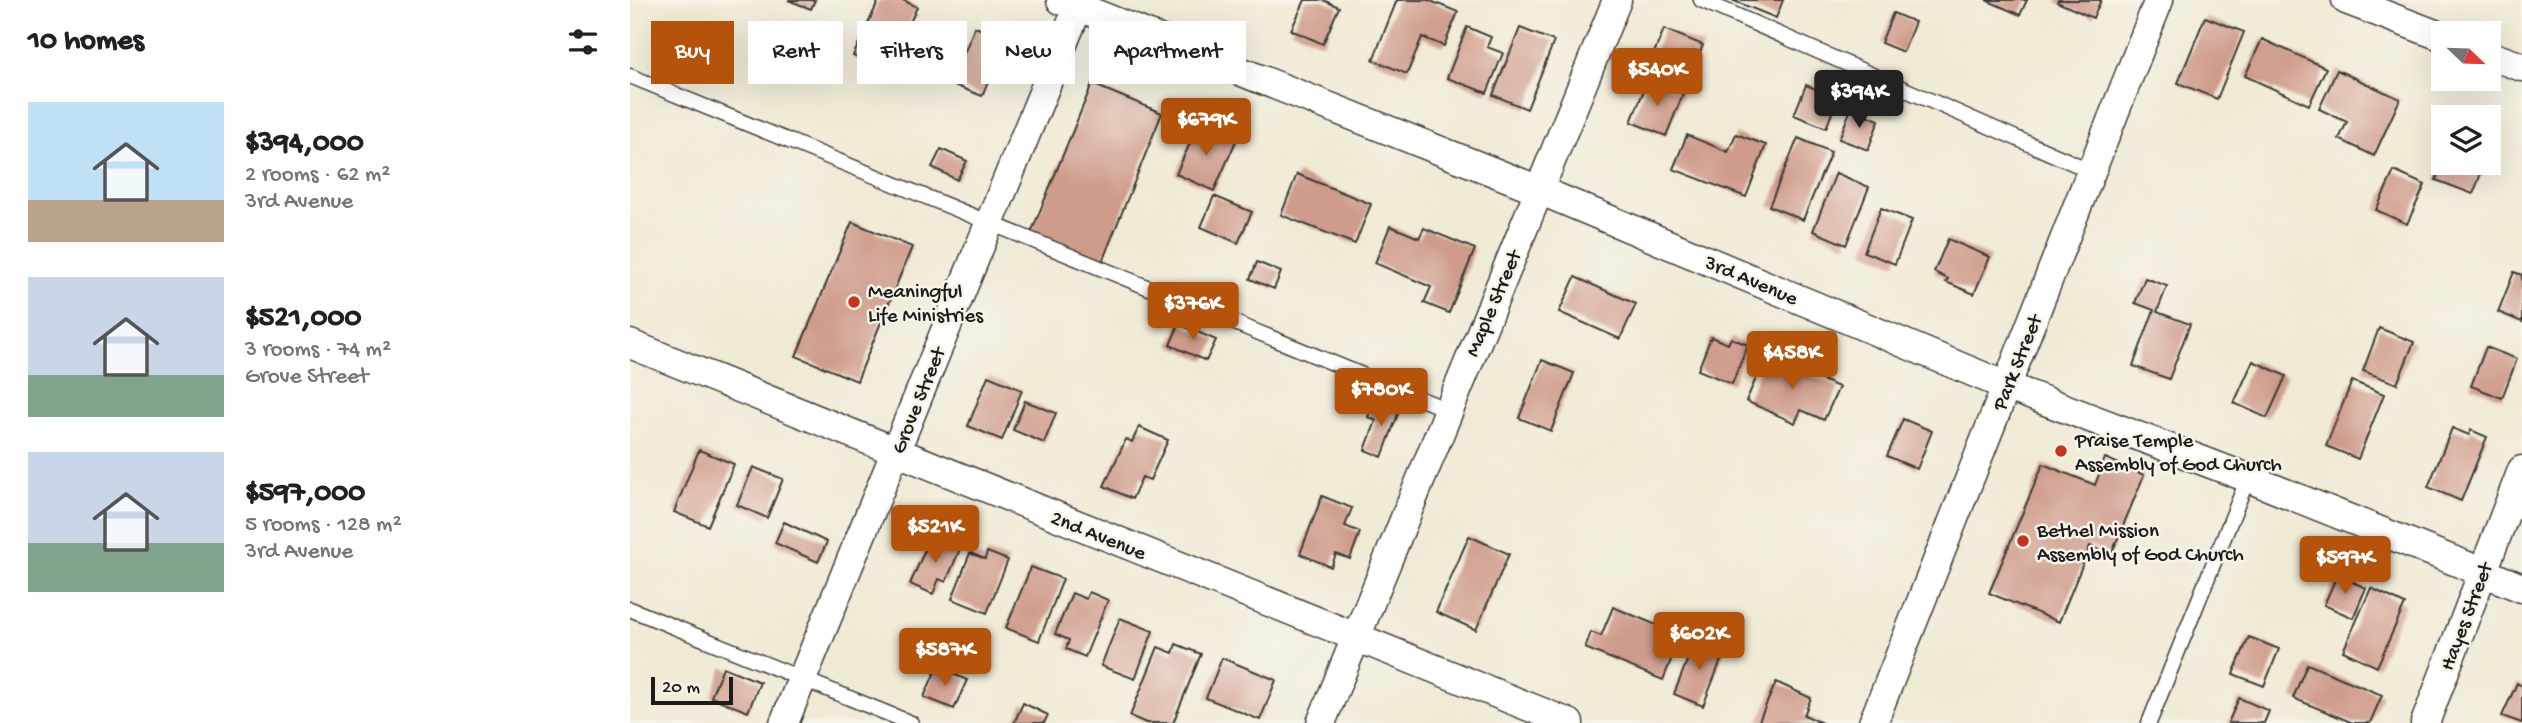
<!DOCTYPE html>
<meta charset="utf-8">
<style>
:root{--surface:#fff;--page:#f2f2f2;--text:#202124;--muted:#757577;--accent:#b45309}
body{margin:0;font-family:"Gochi Hand",sans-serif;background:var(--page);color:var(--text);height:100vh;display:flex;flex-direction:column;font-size:26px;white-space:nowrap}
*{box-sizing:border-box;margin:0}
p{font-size:23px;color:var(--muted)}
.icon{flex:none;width:38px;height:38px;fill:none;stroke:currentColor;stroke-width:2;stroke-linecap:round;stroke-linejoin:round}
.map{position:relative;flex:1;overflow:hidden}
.drawer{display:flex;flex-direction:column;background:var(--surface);width:630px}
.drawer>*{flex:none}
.guide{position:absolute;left:21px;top:21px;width:665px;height:63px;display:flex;gap:14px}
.needle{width:46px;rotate:113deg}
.controls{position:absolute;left:1801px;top:21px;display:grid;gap:14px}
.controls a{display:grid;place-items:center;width:70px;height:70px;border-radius:0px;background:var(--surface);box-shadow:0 7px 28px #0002;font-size:35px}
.scale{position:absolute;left:21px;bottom:18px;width:82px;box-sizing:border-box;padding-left:7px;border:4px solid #1c1c1c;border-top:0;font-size:19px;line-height:24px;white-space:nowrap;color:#1c1c1c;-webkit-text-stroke:5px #f7f3e8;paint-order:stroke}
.price{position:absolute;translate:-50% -60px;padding:0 16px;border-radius:7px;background:var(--accent);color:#fff;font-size:23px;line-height:46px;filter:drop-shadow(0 2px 4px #0008)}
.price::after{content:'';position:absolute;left:50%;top:42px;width:21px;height:16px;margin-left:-10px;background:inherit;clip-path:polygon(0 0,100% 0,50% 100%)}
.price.active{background:#222;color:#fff}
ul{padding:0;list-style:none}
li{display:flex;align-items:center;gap:21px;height:175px;padding:0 28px}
li span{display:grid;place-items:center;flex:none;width:196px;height:140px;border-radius:0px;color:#555}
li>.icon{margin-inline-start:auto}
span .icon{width:84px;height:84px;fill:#fffc;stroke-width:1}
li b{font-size:30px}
h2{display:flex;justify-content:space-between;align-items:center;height:84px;padding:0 28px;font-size:30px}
.pill{padding:0 24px;border-radius:0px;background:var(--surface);box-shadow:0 7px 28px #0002;font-size:24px;line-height:63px}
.pill.active{background:var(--accent);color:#fff}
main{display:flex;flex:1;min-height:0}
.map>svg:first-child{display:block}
</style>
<main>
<section class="drawer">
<h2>10 homes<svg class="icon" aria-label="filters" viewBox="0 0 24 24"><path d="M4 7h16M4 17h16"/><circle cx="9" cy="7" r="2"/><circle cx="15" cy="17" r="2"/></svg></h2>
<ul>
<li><span style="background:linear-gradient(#bfe0f5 70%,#b9a48a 0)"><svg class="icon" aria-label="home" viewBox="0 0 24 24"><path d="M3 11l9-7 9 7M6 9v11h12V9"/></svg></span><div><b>$394,000</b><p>2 rooms · 62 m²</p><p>3rd Avenue</p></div></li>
<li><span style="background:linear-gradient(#c9d6e8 70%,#7fa58c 0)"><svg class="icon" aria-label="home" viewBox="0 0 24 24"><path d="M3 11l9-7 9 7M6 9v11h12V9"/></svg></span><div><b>$521,000</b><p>3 rooms · 74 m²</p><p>Grove Street</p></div></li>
<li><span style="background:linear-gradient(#c9d6e8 65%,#7fa58c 0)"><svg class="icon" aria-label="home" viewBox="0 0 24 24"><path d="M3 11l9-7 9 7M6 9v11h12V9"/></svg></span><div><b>$597,000</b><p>5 rooms · 128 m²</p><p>3rd Avenue</p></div></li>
</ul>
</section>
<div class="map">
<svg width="1892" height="723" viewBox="0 0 1892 723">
<rect width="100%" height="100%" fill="#f7f3e8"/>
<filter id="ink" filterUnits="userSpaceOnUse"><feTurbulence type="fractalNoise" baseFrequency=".0143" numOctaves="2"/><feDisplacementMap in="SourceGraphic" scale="14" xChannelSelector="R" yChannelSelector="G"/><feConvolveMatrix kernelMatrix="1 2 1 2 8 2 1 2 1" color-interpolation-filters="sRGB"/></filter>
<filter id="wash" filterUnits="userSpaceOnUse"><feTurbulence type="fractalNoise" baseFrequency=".00686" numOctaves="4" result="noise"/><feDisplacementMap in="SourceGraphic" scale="28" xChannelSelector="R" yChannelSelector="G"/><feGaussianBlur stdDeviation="1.57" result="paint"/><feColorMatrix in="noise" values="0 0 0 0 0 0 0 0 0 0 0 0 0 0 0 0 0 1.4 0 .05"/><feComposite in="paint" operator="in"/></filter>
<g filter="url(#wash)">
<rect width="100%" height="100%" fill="#f0ebd5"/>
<g id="blocks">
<path fill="#cf9b8b" d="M158,0h27l-4,9z
M249,0h24l14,7 -29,65 -35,-16z
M675,0h18l16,7 -16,37 -32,-14z
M767,0h31l30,12 -14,34 -22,-9 -15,37 -34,-14z
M1102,0h51l-7,18z
M1356,0h41l-7,15z
M1428,0h43l-8,18 -36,-16z
M1263,13l22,9 -12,30 -22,-9z
M1575,17l39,15 -27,67 -39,-16z
M345,27l30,12 -23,57 -31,-12z
M837,27l24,10 -4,10 16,6 -16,40 -40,-15z
M890,28l34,13 -27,68 -34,-14z
M1034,29l39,16 -18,43 -39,-16z
M1632,39l64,29 -17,37 -64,-29z
M1707,70l63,29 -26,57 -35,-17 8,-17 -28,-13z
M1018,80l35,14 -17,42 -35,-14z
M462,84l70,29 -60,149 -71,-29z
M1176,85l32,13 -12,30 -32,-13z
M1221,109l28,11 -11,30 -29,-11z
M568,125l38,16 -22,50 -38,-17z
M1106,134l30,11 -20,52 -73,-28 14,-34 41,17z
M1168,138l33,14 -28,68 -34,-14z
M311,149l26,12 -10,19 -25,-13z
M1813,163h42l-12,31 -37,-14z
M1764,171l31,14 -18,39 -31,-14z
M1206,173l33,14 -23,58 -33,-14z
M667,174l74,30 -16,40 -74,-29z
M584,196l38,16 -14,31 -37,-16z
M1251,208l31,12 -17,44 -31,-12z
M222,222l60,25 -55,134 -61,-25z
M760,226l29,12 5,-10 51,21 -26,64 -25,-10 7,-16 -56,-24z
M1318,239l42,18 -16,37 -28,-12 2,-3 -14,-7z
M627,262l24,10 -7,17 -24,-10z
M1884,272l8,3v47l-24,-10z
M945,277l61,27 -16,35 -61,-27z
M1515,278l22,8 -10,26 33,12 -21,55 -36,-13 21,-56 -19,-7z
M549,324l37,16 -10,21 -36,-16z
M1749,328l35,14 -17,42 -34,-13z
M1081,337l17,7 3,-6 17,7 -16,39 -34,-14z
M1856,347l31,12 -15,39 -31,-12z
M1135,358l25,11 5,-11 19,8 -4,9 29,12 -15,33 -23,-10 -6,13 -49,-22z
M912,360l32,13 -23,58 -32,-13z
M1623,361l33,15 -19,42 -33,-15z
M358,376l34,14 -20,50 -34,-14z
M1722,381l32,13 -26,65 -32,-13z
M395,401l31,12 -12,30 -31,-13z
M744,401l25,10 -17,46 -17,-7 11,-29 -8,-4z
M1273,419l29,12 -15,38 -30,-13z
M509,427l29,13 -18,40 -8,-3 -10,22 -28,-13 22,-47 6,3z
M1822,428l17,7 2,-5 16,7 -26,64 -33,-14z
M69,450l35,14 -26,62 -34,-14z
M1475,458l39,17 -33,80 -21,-9 -31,76 -70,-29 54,-129 52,21z
M123,467l30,12 -16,39 -30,-13z
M692,496l30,12 -7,18 15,6 -10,27 -14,-5 -5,13 -31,-13z
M154,522l43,20 -9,20 -43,-19z
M301,536l29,13 -14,33 -7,-3 -6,15 -23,-10z
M839,536l40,18 -33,76 -40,-18z
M357,552l21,8 -21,53 -35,-14 18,-46 15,6z
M401,567l32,12 -24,62 -33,-13z
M1707,575l29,13 -13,30 -29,-13z
M1741,588l34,16 -28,63 -34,-16z
M459,592l19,8 -23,57 -19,-8 3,-9 -14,-6 17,-41 14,6z
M983,607l68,28 -18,45 -78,-32 6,-16 10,4z
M490,618l33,13 -18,48 -34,-13z
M1619,637l30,12 -15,37 -31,-12z
M1066,638l29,12 -22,56 -29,-12z
M546,644l25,10 -28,69h-27l-16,-7 28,-69 15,6z
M592,658l54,22 -16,40 -54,-22z
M1677,664l75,31 -12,28h-17l-60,-25z
M93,667l37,15 -12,30 -37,-15z
M307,667l30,13 -13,29 -30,-12z
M1146,682l35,16 -7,17 18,8h-64z
M1887,683l5,3v37l-20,-7z
M1609,698l30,13 -5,12h-36z
M393,703l25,12 -4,8h-30z"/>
</g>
</g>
<g filter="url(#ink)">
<use href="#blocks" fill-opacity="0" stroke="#3c3b38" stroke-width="2"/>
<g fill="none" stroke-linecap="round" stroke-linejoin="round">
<g stroke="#3c3b38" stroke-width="17">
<path id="service" d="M1071,0l390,171
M0,76l818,334
M0,609l281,114
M1519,723l99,-245"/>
</g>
<g stroke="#3c3b38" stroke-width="31">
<path id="minor" d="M431,0l478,190 467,196 242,92 274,110
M1716,0l97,37
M1858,55l34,12
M0,344l939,379
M154,723l297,-723
M691,723l296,-723
M1243,723l286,-723
M1795,723l97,-253"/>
</g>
<use href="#service" stroke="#fff" stroke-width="14"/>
<use href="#minor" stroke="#fff" stroke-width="28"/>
</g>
</g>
<g fill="#c8321e" stroke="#f7f3e8" stroke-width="2.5">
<circle cx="224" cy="302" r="7"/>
<circle cx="1431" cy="451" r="7"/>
<circle cx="1393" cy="541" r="7"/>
</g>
<g text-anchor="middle" stroke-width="5" stroke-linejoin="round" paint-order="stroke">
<g font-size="21" fill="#1c1c1c" stroke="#f7f3e8">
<text transform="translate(1122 279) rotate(23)" y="7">3rd Avenue</text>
<text transform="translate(862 303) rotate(-67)" y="7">Maple Street</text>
<text transform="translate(1386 362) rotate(-68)" y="7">Park Street</text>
<text transform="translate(287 400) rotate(-68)" y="7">Grove Street</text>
<text transform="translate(469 534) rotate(22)" y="7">2nd Avenue</text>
<text transform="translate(1835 616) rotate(-69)" y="7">Hayes Street</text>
</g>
<g font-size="21" fill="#1c1c1c" stroke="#f7f3e8" text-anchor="start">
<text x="238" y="297">Meaningful<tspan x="238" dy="24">Life Ministries</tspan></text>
<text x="1445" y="446">Praise Temple<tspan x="1445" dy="24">Assembly of God Church</tspan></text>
<text x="1407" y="536">Bethel Mission<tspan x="1407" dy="24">Assembly of God Church</tspan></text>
</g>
</g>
</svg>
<div class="controls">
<a><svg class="needle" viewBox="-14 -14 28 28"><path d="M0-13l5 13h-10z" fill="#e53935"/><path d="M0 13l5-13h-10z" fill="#757577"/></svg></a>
<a><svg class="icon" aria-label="layers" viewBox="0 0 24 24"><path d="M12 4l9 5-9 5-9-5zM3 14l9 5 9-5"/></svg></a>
</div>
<div class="scale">20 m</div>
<b class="price" style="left:1027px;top:108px">$540K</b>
<b class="price active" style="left:1229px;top:130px">$394K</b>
<b class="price" style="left:576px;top:158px">$679K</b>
<b class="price" style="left:563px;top:342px">$376K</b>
<b class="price" style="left:1162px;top:391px">$458K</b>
<b class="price" style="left:751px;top:428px">$780K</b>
<b class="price" style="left:305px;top:565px">$521K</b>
<b class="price" style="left:1715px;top:596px">$597K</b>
<b class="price" style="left:1069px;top:672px">$602K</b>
<b class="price" style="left:315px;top:688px">$587K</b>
<div class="guide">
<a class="pill active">Buy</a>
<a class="pill">Rent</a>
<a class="pill">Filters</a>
<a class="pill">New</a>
<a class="pill">Apartment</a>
</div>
</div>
</main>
